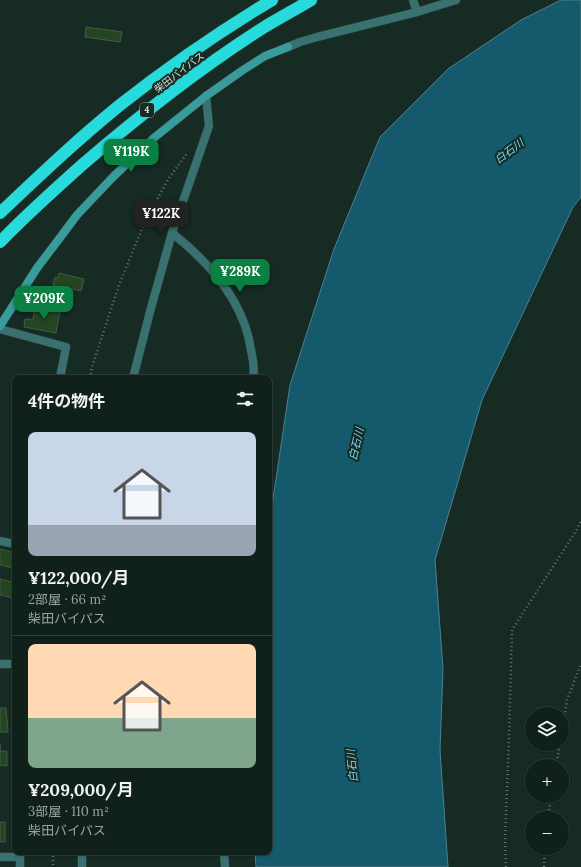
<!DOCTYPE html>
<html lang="ja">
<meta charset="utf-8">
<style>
:root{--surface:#10201a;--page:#1e2d27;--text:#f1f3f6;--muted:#9ca3a2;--line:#303e39;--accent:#0b8043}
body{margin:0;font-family:Lora,"Noto Sans JP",serif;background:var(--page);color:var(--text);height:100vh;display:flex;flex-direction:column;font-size:15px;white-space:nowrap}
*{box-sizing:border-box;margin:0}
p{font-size:13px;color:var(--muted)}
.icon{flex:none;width:22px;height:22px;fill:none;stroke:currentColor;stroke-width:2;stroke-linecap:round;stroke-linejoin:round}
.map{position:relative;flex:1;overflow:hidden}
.panel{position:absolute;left:12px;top:375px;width:260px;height:480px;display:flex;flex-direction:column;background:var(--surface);border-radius:8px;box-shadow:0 1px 3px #0004,0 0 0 1px var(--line)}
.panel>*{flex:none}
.fabs{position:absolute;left:525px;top:707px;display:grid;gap:8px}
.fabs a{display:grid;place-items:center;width:44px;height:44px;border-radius:50%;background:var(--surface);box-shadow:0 1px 3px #0004,0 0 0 1px var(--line);font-size:20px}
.price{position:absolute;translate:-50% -34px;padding:0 9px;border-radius:8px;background:var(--accent);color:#fff;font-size:13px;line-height:26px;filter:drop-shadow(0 1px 2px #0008)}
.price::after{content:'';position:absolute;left:50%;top:24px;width:12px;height:9px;margin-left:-6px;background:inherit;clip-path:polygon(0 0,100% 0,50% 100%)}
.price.selected{background:#222;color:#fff}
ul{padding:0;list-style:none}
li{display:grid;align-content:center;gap:8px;height:212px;padding:0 16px}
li+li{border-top:1px solid var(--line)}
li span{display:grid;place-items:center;height:124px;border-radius:8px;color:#555}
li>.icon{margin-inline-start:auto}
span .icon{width:72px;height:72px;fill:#fffc;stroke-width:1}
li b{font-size:17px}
h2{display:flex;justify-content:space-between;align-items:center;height:48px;padding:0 16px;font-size:17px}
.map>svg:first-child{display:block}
</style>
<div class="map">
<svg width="581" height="867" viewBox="0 0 581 867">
<rect width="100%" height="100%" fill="#162b23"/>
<path fill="#15596d" stroke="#4e818e" d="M561,0h20v197l-8,10 -91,193 -47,160 8,109 -3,81 8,117h-192l-1,-15h14v-326l21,-141 44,-136 46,-112 68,-68 73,-49z"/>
<path fill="#234521" stroke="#495747" d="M86,27l36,5 -2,10 -35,-5z
M59,273l25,6 -3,12 -28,-6 2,-8 3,1z
M35,306l25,4 -4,23 -32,-6 1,-8 8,1z
M0,549l15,4v8l-2,7 -13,-3z
M0,579l15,4 -1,15 -14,-3z
M0,708h6l2,24h-8z
M0,744v7h7v15l-7,-1z
M0,822h5v20h-5z"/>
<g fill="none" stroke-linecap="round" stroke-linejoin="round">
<g stroke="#344840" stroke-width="9">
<path id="street" d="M413,0l4,12
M288,47l12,-5 17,-5 100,-25 39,-12
M172,233c38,30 72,68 79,117 2,9 4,19 2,28
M0,329l66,18 -6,31
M133,378l18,-70 21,-75 37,-107 -3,-30
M0,541l15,3
M0,664h15
M224,852l1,15
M20,853v14
M0,857h19
M82,867v-15"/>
</g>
<g stroke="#344840" stroke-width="9">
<path id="secondary" d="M0,326l37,-58 22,-29 18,-24 36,-38 42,-40 51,-41 37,-26 22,-14 23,-9"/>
</g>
<g stroke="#344840" stroke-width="13">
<path id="highway" d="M0,213c39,-37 78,-74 120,-108 48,-38 99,-73 152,-105
M0,242c26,-27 54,-52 82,-77 58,-50 119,-98 184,-139 15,-9 30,-17 45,-26"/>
</g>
<path stroke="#63756e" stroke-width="2.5" stroke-dasharray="1 3" stroke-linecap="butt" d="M90,378l2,-11 27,-82 27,-66 23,-41 19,-26
M562,732l5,-32 14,-36
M556,766l4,-22
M548,818l3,-22
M53,852v15
M506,867l-1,-28 4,-100 3,-109 64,-99 5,-10
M544,867l1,-19"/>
<use href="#street" stroke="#397171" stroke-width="8"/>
<use href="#secondary" stroke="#399c9c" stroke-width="8"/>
<use href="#highway" stroke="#27dadc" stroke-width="12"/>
</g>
<g text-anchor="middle" stroke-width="4" stroke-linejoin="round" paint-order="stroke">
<rect fill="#162b23" stroke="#9aa9a3" stroke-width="1" x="140" y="103" width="14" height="14" rx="3"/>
<g font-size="9" font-weight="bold" fill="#d2dfda">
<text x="147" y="113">4</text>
</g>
<g font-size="10" fill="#d2dfda" stroke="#162b23">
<text transform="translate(179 72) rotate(-37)" y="4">柴田バイパス</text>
</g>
<g font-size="11" font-style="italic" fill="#77d7f8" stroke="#162b23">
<text transform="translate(509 151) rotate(-37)" y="4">白石川</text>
<text transform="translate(356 444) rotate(-77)" y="4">白石川</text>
<text transform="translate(352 766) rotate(-96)" y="4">白石川</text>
</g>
</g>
</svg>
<div class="fabs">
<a><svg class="icon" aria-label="layers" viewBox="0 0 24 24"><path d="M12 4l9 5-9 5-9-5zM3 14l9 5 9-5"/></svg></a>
<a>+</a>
<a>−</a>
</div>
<b class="price" style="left:131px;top:173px">¥119K</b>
<b class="price selected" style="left:161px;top:235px">¥122K</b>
<b class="price" style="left:240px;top:293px">¥289K</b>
<b class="price" style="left:44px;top:320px">¥209K</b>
<section class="panel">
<h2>4件の物件<svg class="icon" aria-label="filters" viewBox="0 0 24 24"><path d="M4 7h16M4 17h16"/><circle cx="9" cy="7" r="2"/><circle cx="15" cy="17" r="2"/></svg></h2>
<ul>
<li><span style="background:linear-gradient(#c9d6e8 75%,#9aa5b1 0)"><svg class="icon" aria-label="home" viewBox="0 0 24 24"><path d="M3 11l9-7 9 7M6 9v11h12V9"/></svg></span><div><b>¥122,000/月</b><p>2部屋 · 66 m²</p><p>柴田バイパス</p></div></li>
<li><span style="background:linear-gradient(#ffd9b3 60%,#7fa58c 0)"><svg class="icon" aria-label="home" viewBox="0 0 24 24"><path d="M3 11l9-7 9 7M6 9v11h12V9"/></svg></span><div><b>¥209,000/月</b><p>3部屋 · 110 m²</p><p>柴田バイパス</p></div></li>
</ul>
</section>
</div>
